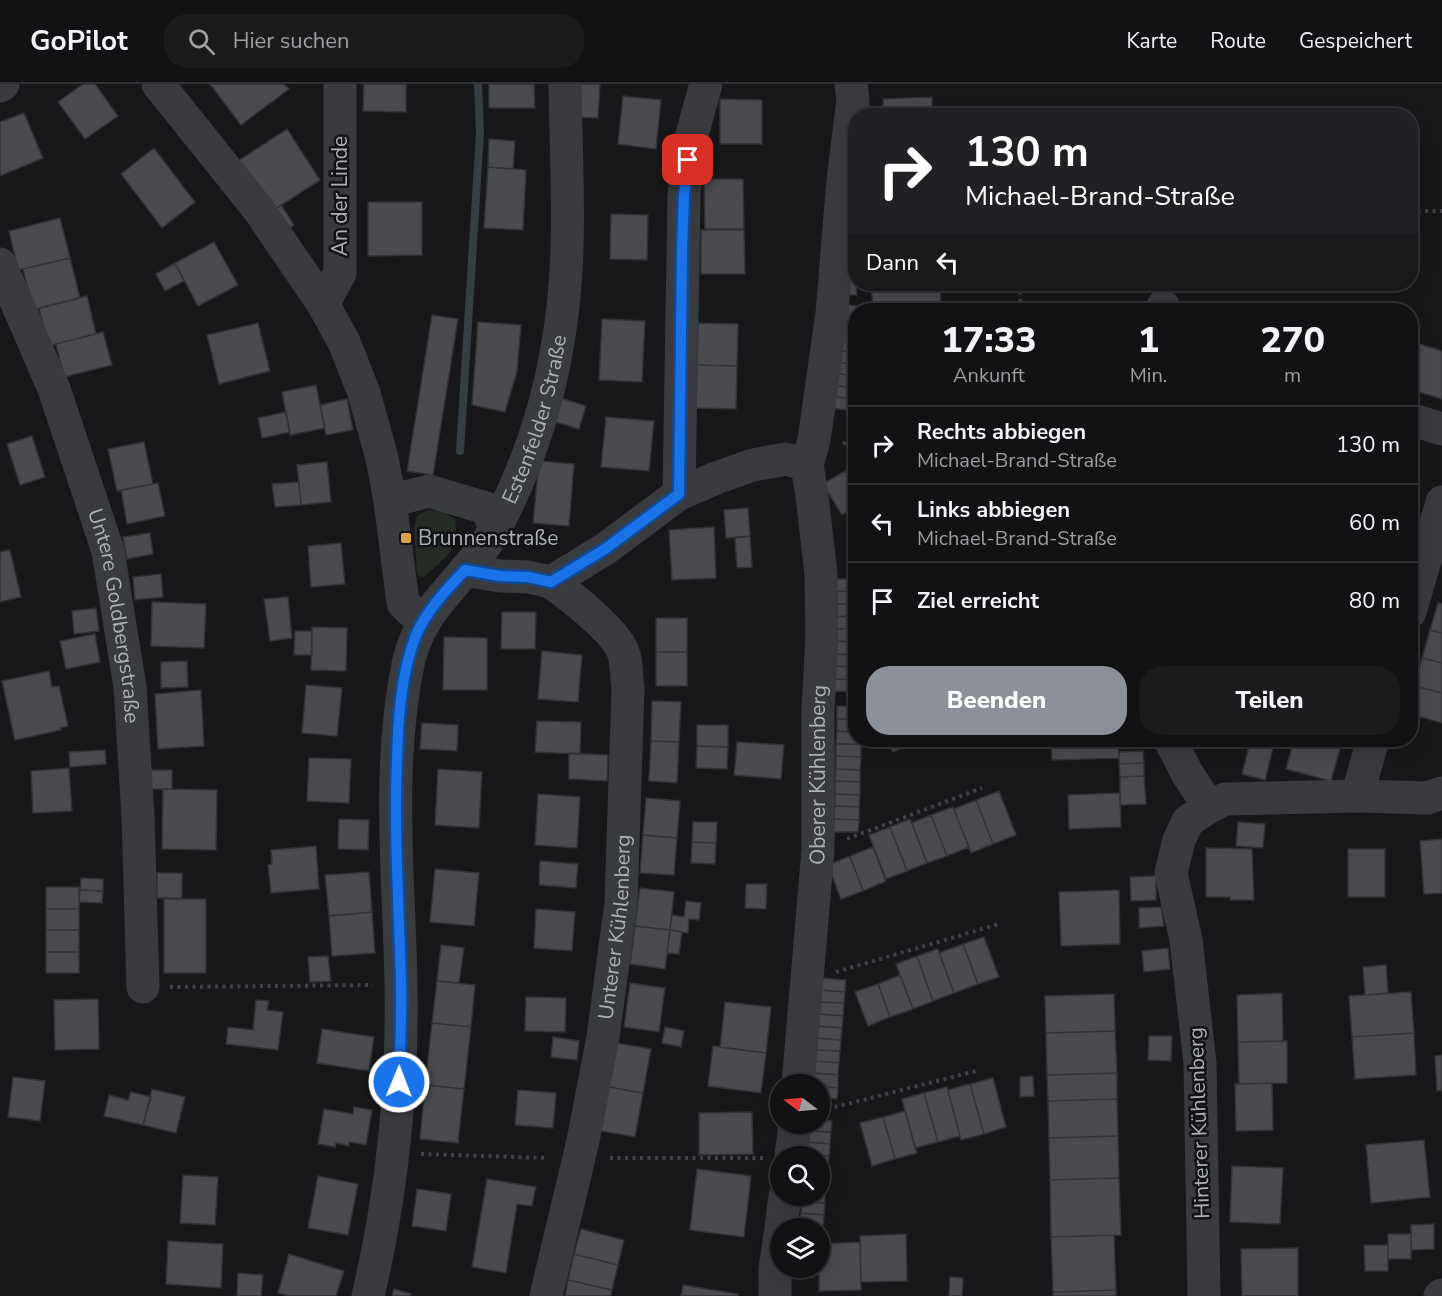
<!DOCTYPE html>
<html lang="de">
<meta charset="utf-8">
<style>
:root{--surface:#121214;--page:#1b1b1d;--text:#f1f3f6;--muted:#9c9ea0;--line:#313234;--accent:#8c9099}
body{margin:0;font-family:"Nunito Sans",sans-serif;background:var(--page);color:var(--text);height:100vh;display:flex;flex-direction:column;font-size:22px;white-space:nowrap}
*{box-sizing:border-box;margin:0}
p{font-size:20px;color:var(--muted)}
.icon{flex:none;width:33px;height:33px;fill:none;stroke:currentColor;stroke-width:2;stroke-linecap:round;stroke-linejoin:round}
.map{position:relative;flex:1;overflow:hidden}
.panel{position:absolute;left:848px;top:219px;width:570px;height:444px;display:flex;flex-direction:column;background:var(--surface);border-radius:24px;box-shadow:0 6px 24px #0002,0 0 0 2px var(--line)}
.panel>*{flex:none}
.banner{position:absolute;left:848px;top:24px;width:570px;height:183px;border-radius:24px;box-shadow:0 6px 24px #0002,0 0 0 2px var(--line);background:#202124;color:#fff;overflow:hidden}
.needle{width:39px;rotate:286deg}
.controls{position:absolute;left:770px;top:990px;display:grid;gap:12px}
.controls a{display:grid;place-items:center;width:60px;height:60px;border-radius:50%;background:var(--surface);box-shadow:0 6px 24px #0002,0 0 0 2px var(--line);font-size:30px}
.pin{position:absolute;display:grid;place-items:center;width:51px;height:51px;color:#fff;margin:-26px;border-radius:12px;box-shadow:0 3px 9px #0006}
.me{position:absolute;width:66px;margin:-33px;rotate:1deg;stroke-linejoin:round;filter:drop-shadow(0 0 4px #0008)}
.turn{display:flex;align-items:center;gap:21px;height:126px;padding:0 18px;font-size:27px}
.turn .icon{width:78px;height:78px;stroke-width:2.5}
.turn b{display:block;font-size:42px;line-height:51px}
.then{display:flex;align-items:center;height:57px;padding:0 18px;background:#0003;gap:12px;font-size:22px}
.eta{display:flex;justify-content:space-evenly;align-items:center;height:102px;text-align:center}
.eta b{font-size:36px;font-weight:800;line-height:42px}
.action{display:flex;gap:12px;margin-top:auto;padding:12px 18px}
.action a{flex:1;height:69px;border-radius:24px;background:var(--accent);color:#fff;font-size:24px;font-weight:800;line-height:69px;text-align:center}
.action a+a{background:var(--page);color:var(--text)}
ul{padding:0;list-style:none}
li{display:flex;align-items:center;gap:18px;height:78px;padding:0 18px;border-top:2px solid var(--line)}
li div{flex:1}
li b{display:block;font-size:22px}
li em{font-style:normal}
header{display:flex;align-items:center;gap:36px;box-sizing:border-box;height:84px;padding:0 30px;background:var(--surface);border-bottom:2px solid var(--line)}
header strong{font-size:28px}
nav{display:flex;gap:33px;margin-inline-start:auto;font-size:21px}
.search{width:420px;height:54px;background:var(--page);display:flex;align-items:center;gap:15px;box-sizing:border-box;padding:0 21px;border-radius:24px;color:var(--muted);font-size:22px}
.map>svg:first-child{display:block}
.green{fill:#252b25}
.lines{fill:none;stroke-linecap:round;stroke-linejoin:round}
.stream{stroke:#353e43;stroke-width:8}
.building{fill:#4a4b4f;stroke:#323335;stroke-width:1.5}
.path{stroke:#404245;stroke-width:4;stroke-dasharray:3 4.5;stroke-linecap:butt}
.minor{stroke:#3a3b3e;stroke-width:33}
.route-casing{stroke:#114b97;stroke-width:15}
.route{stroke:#1a73e8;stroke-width:10}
.poi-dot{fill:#dba04e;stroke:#131315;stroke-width:2}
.labels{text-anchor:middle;stroke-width:5;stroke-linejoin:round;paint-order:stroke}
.street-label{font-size:21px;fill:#acb1b8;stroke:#131315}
.poi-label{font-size:21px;fill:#acb1b8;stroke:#131315;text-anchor:start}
</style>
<header>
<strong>GoPilot</strong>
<div class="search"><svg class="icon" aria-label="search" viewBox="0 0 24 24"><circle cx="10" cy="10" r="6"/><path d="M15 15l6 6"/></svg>Hier suchen</div>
<nav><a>Karte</a><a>Route</a><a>Gespeichert</a></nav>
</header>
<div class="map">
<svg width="1442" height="1212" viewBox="0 0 1442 1212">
<rect width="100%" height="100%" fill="#18181a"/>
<path class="green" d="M428,426L442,427L455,435C460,470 445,472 423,494L417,490L414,445L417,432Z"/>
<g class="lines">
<path class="stream" d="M460,367L480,49L478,0"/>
</g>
<path class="building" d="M83,0H95L118,32L85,55L58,18Z
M210,0H284L289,5L241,41Z
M364,0H406V28L363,27Z
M489,0H534L535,24H489Z
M578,0H600L598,34L576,33Z
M623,12L661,16L656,65L618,60Z
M932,13V32H884L883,15Z
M720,15L762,16V60H720Z
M24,29L43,74L0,92V38Z
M287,45L320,96L271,128L238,77Z
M489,55L515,57L513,85L488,83Z
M154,64L195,118L162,144L121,90Z
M488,83L526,86L523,146L484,144Z
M704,95H743L744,145H705Z
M368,118H422V171L368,172Z
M281,121L294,141L284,148L271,128Z
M611,130L648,131L647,176L610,175Z
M60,134L70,174L18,186L9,147Z
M701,146H744L745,190H701Z
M214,158L238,201L198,222L175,179Z
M70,174L80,214L33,226L23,185Z
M175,179L184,197L165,207L156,190Z
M855,194L857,211H845V195Z
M871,200H940L941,226H873Z
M87,212L96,250L48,262L39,224Z
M843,220L863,223V226H855V234L842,232Z
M432,231L458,235L433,391L407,387Z
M842,232L855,234V245L841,243Z
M602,235L645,237L642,298L599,296Z
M478,238L521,241L517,287L505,328L472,321Z
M258,239L270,287L219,300L207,251Z
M698,239L738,240L737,282L697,281Z
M841,243L855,245V257L839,255Z
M103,248L112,281L64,293L56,260Z
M839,255L855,257V269L837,266Z
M1410,257L1442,267V315L1410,305Z
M837,266L855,269V280L836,278Z
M836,278L855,280L853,292L834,289Z
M697,281L737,282L736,325L696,324Z
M834,289L853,292L852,304L832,301Z
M316,301L325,344L290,351L282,308Z
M832,301L852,304L850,315L831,312Z
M554,312L586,322L579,345L546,335Z
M831,312L850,315L848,326L829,324Z
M347,315L353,346L326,351L320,321Z
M286,328L290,348L262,354L258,334Z
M606,333L654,337L649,387L601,383Z
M32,352L45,393L20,401L7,360Z
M144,358L153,400L117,407L108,365Z
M539,377L574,380L569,442L533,439Z
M327,378L331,418L301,421L297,381Z
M855,381V404L845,387Z
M845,387L855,404V423L842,431L823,400Z
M299,398L301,421L275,423L272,400Z
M158,399L165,432L127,440L121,406Z
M748,424L750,452L726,454L724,426Z
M714,443L716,494L672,496L669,446Z
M150,449L153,470L127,475L123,453Z
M750,452L752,483L737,484L735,454Z
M341,459L345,500L311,503L308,462Z
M10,466L21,513L0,518V468Z
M161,490L163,513L135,516L133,493Z
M836,495H855V508L836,507Z
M836,507L855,508V520H835Z
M288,513L292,554L270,557L264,515Z
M152,518L206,520L204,564L151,562Z
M1438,519L1442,520V549L1430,546Z
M835,520H855V533L835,532Z
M96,524L99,547L74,550L72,527Z
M502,528H536L535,565H501Z
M835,532L855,533V545H834Z
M656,534H687V568H656Z
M312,543L347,544L346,587L311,586Z
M834,545H855V558L834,557Z
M1430,546L1442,549V579L1422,574Z
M295,547H312V571H294Z
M95,550L100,578L66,585L60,557Z
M444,553L487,554V606H443Z
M834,557L855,558V571L834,570Z
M542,567L582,571L578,618L538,615Z
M656,568H687V602H656Z
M834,570L855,571V583L833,582Z
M1422,574L1442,579V609L1415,602Z
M187,577L188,603L161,604V578Z
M833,582L855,583V596L833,595Z
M49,587L52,603L59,602L68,642L60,644L61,646L15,656L2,597Z
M833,595L855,596V608L833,607Z
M306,601L342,604L337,652L302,649Z
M1415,602L1442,609V639L1410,630V618Z
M201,606L204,662L158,665L155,610Z
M652,617L681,618L679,658L651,657Z
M837,622L855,623V635H837Z
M837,635H855V648L837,647Z
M537,637L581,638L580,670L535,668Z
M422,639L458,641L457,667L420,665Z
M697,641H728V663L697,662Z
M837,647L855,648V656H861V660H836Z
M887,656H912L914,659L893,668Z
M1051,656H1118L1119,674L1052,676Z
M1294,656H1335L1342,657L1331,697L1286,685Z
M651,657L679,658L677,699L649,697Z
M737,658L784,661L781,695L734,691Z
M1250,658L1273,664L1265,696L1242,690Z
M836,660H861V673L836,672Z
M697,662L728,663L727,685L696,684Z
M105,666L106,680L70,683L69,668Z
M1143,667L1144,679L1119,680V668Z
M569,669L608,671L607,697L569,695Z
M836,672L861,673L860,686L836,685Z
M309,674L351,675L349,719L307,717Z
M1144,679V692L1120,693L1119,680Z
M69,684L72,727L33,729L31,687Z
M438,685L482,688L479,744L435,741Z
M836,685L860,686V698L835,697Z
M149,686H172V705H149Z
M1144,692L1146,720L1120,721V693Z
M835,697L860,698V711L835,710Z
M163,705L217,706L216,766L162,765Z
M999,707L1016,751L993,760L976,716Z
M1120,709L1121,743L1069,745L1068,711Z
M538,710L580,713L577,764L535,761Z
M835,710L860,711L859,723L835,722Z
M646,714L680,717L677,754L643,751Z
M976,716L993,760L971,769L954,725Z
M835,722L859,723V736L834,735Z
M953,723L969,763L947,772L931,731Z
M931,731L947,772L927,779L912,739Z
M339,735L369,736L368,766L338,765Z
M834,735L859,736L858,748H833Z
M910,735L927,779L907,787L890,743Z
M693,738H717L716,759L692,758Z
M1238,738L1265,740L1263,764L1236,762Z
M890,743L907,787L886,795L869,751Z
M643,751L677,754L674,791L640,789Z
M1442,755V809L1424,810L1420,757Z
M692,758L716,759L715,780L691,779Z
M316,762L319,805L271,809L268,781L272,780L271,766Z
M873,763L886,797L863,807L850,772Z
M1206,764L1252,765L1254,816H1230V813H1206Z
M1348,765H1385V813H1348Z
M850,772L863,807L841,815L828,781Z
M540,777L578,780L576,804L539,801Z
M435,785L479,789L474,842L430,838Z
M369,788L372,828L329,832L325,791Z
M157,789H182V814H157Z
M1156,792V816L1131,817L1130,793Z
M81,794L103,795V807L80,806Z
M746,800H767L766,825L745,824Z
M46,803H79V825H46Z
M640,804L674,808L670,846L635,842Z
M80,806L103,807L102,819L79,818Z
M1119,806L1120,860L1061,862L1059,808Z
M164,815H206V889H164Z
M686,817L701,819L699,836L689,835L688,849L670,846L672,831L684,833Z
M1161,823L1164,842L1139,844V824Z
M46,825H79V846H46Z
M536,825L575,828L572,867L534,864Z
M372,828L375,869L332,872L329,832Z
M635,842L670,846L665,885L630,880Z
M46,846H79V868H46Z
M670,846L682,848L679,870L667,869Z
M984,853L999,893L978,900L963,860Z
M963,860L978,900L954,909L939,869Z
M441,861L464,864L459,899L437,897Z
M1168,864L1170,885L1144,888L1142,867Z
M938,865L954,909L933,917L917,872Z
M46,868H79V889H46Z
M328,872L331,897L310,898L308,873Z
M917,872L933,917L913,925L896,880Z
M1386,881L1388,909L1365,911L1363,883Z
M900,891L913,925L890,933L878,900Z
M821,894L846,896L845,908L820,906Z
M437,897L475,901L471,943L432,939Z
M630,899L665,904L659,948L624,943Z
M878,900L890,933L868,942L855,908Z
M820,906L845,908L844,919L819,918Z
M1411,908L1414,949L1352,953L1349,912Z
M1282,909L1283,957L1238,958L1237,911Z
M1114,910L1115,947L1046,949L1045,912Z
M526,913L566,914L565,948L525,947Z
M98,915L99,965L55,966L54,916Z
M256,916L269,917L267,926L283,928L278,966L226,960L228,943L253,946Z
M725,918L771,923L766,969L720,963Z
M819,918L844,919L843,932L818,930Z
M818,930L843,932L842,944L817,942Z
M432,939L471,943L464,1005L425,1001Z
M817,942L842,944L841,956L816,954Z
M665,943L684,947L681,963L662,959Z
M322,945L374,953L369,987L317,979Z
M1115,947L1117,989L1047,991L1046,949Z
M1414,949L1416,991L1355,995L1352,953Z
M1149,952H1172L1171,977L1148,976Z
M553,953L579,957L577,976L551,973Z
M816,954L841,956L840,967L815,966Z
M1287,957V999L1239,1000L1238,958Z
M617,959L651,965L643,1009L609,1003Z
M713,962L766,969L761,1009L708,1002Z
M815,966L840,967L839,979L814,977Z
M1442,971V1006L1437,1007L1435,972Z
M814,977L839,979L838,991L813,989Z
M813,989L838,991V1004L813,1000Z
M1117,989V1015L1048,1017L1047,991Z
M1033,992L1034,1012L1020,1013V993Z
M13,993L45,997L40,1037L8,1033Z
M993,994L1006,1043L984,1050L970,1000Z
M1272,999L1273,1046L1236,1047L1235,1000Z
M970,1000L984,1050L961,1056L948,1006Z
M425,1001L464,1005L458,1059L420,1055Z
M819,1002L838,1004L837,1015L819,1014Z
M609,1003L643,1009L635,1053L601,1047Z
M947,1003L960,1052L938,1058L924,1009Z
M152,1005L185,1013L176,1049L143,1041Z
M518,1006L556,1009L553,1044L515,1041Z
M131,1008L151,1013L143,1041L104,1032L109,1011L128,1016Z
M924,1009L938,1058L915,1064L902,1015Z
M1117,1015L1118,1052L1049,1054L1048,1017Z
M354,1023L372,1026L366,1061L349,1058V1062L336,1059L335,1063L318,1060L324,1025L353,1030Z
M905,1027L917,1069L895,1075L883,1033Z
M752,1028L753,1070L699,1071V1029Z
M883,1033L895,1075L872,1082L860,1039Z
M819,1036L832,1037L831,1048L808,1047L809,1040H819Z
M808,1047L831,1048L830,1060L807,1058Z
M1118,1052L1119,1094L1050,1096L1049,1054Z
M1424,1056L1430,1113L1371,1119L1366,1061Z
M807,1058L830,1060L829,1072L806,1070Z
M806,1070L829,1072L828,1084L819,1083V1072H806Z
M1232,1082L1283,1084L1280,1140L1230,1138Z
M819,1083L828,1084L826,1096L819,1095Z
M697,1085L751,1092L744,1153L690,1146Z
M183,1091L218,1093L215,1141L180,1139Z
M318,1092L358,1100L348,1151L308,1144Z
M1119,1094L1121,1151L1051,1153L1050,1096Z
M487,1095L536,1103L532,1122L517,1120L506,1189L472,1183Z
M819,1095L826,1096L825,1107H819Z
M417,1105L451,1110L446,1147L412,1142Z
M819,1107H825V1119L802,1117V1112H819Z
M802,1117L825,1119L824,1131L801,1129Z
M801,1129L824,1131L823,1143L800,1141Z
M1434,1140V1165L1411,1166V1141Z
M800,1141L823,1143L822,1155L819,1154V1144H800Z
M581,1145L624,1156L618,1181L574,1170Z
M906,1150L907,1197L861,1198L860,1152Z
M1388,1150H1411V1175H1388Z
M1114,1151L1116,1206L1053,1208L1051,1153Z
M168,1157L223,1160L221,1204L166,1200Z
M860,1158L861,1206L819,1207V1160Z
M1364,1161H1388V1187H1365Z
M1298,1164V1212H1242L1241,1165Z
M289,1170L344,1187L336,1212H289L278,1209Z
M574,1170L618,1181L612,1206L568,1196Z
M792,1184H815L814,1193L792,1192Z
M238,1189L263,1191L261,1212H237Z
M950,1193L963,1194L962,1212H949Z
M568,1196L612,1206L611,1212H565Z
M683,1201L738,1210V1212H681Z
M394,1205L411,1210L410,1212H392Z
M1116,1206V1212H1053V1208Z"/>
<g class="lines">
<path class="path" d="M1410,127H1442
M1019,200L1021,226
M843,360L855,352
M847,615L855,612
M847,755L982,704
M836,888L999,840
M170,903L373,901
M820,1027L976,987
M421,1070L548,1074
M610,1074H764"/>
<g class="minor">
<path d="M158,0L259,126L323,220L344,258L364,309L382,374L390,417L403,519L423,538"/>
<path d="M0,2L3,0"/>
<path id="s1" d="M0,180L54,305L108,467L130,603L138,733L143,903"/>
<path d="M323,220L340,189V0"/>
<path d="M1163,222V226"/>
<path d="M1410,335L1442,345"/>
<path d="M679,410L684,111L690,58L706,0"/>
<path d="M390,417L429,407L486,424L496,444"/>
<path d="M465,486L500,492L528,493L551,498L605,465L679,410L716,394L753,381L786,375L807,381"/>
<path d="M1410,528L1442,418"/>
<path d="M1170,656L1187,689L1209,723"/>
<path d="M1357,712L1373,656"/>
<path id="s2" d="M798,1000L818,766V625L822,554L821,490L812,412L807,381L814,356L832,229L843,96L853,15L851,0"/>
<path d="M791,1072L795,1040"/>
<path d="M781,1144L785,1112"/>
<path id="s3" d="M368,1212C392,1110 403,1005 401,899C399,794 387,689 407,585C419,518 468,497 496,443C526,386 548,321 558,258C573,175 566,84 565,0"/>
<path id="s4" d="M546,1212L583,1057L603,953L621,819L628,604C626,593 627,581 624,571C619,549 569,511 551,498"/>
<path d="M775,1212V1185L780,1151"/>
<path d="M1204,1212L1200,979L1186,856L1171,789L1179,756L1188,737L1209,723L1225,715L1357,712L1427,714L1442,709"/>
<path d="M1440,1212L1442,1211"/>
</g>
</g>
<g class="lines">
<defs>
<path id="route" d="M399,998C400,965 402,931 401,898C399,824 394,750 397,676C398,635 401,590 416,551C427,526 447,505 465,486L500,492L528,493L551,498L605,465L679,410L682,166L684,111L688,76"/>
</defs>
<use href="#route" class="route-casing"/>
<use href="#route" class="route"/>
</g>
<rect class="poi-dot" x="400" y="448" width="12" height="12" rx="3"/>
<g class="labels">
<g class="street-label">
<text transform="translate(340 112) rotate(-90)" y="7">An der Linde</text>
<text dy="7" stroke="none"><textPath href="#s3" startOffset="915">Estenfelder Straße</textPath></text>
<text dy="7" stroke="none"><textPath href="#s1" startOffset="372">Untere Goldbergstraße</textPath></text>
<text dy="7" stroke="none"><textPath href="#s2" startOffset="310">Oberer Kühlenberg</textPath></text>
<text dy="7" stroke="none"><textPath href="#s4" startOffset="376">Unterer Kühlenberg</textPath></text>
<text transform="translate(1199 1039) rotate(-92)" y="7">Hinterer Kühlenberg</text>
</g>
<g class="poi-label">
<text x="418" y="461">Brunnenstraße</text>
</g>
</g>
</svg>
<div class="controls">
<a><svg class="needle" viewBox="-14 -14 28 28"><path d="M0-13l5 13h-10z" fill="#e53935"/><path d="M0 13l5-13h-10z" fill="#9c9ea0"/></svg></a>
<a><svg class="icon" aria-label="search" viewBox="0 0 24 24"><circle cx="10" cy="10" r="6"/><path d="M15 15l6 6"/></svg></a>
<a><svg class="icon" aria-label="layers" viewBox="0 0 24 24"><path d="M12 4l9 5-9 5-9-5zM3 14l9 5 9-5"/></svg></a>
</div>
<div class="pin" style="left:688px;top:76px;background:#d93025"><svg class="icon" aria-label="arrive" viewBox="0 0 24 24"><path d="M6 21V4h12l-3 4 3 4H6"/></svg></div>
<svg class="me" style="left:399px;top:998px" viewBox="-20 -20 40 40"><circle r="17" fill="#1a73e8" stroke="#fff" stroke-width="3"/><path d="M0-11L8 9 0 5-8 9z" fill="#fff"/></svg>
<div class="banner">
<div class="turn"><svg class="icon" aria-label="right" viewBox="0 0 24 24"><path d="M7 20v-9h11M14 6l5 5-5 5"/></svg><div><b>130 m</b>Michael-Brand-Straße</div></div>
<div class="then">Dann<svg class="icon" aria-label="left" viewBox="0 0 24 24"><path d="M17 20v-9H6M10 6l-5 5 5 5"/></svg></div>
</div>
<section class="panel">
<div class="eta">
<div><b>17:33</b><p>Ankunft</p></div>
<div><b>1</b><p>Min.</p></div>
<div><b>270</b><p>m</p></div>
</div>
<ul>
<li><svg class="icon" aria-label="right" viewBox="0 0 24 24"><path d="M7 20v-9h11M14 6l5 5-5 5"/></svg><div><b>Rechts abbiegen</b><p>Michael-Brand-Straße</p></div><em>130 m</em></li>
<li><svg class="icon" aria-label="left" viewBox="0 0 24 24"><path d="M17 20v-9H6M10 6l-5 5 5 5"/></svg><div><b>Links abbiegen</b><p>Michael-Brand-Straße</p></div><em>60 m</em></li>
<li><svg class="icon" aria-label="arrive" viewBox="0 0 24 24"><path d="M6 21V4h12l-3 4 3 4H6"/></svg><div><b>Ziel erreicht</b></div><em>80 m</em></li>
</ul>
<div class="action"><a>Beenden</a><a>Teilen</a></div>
</section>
</div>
